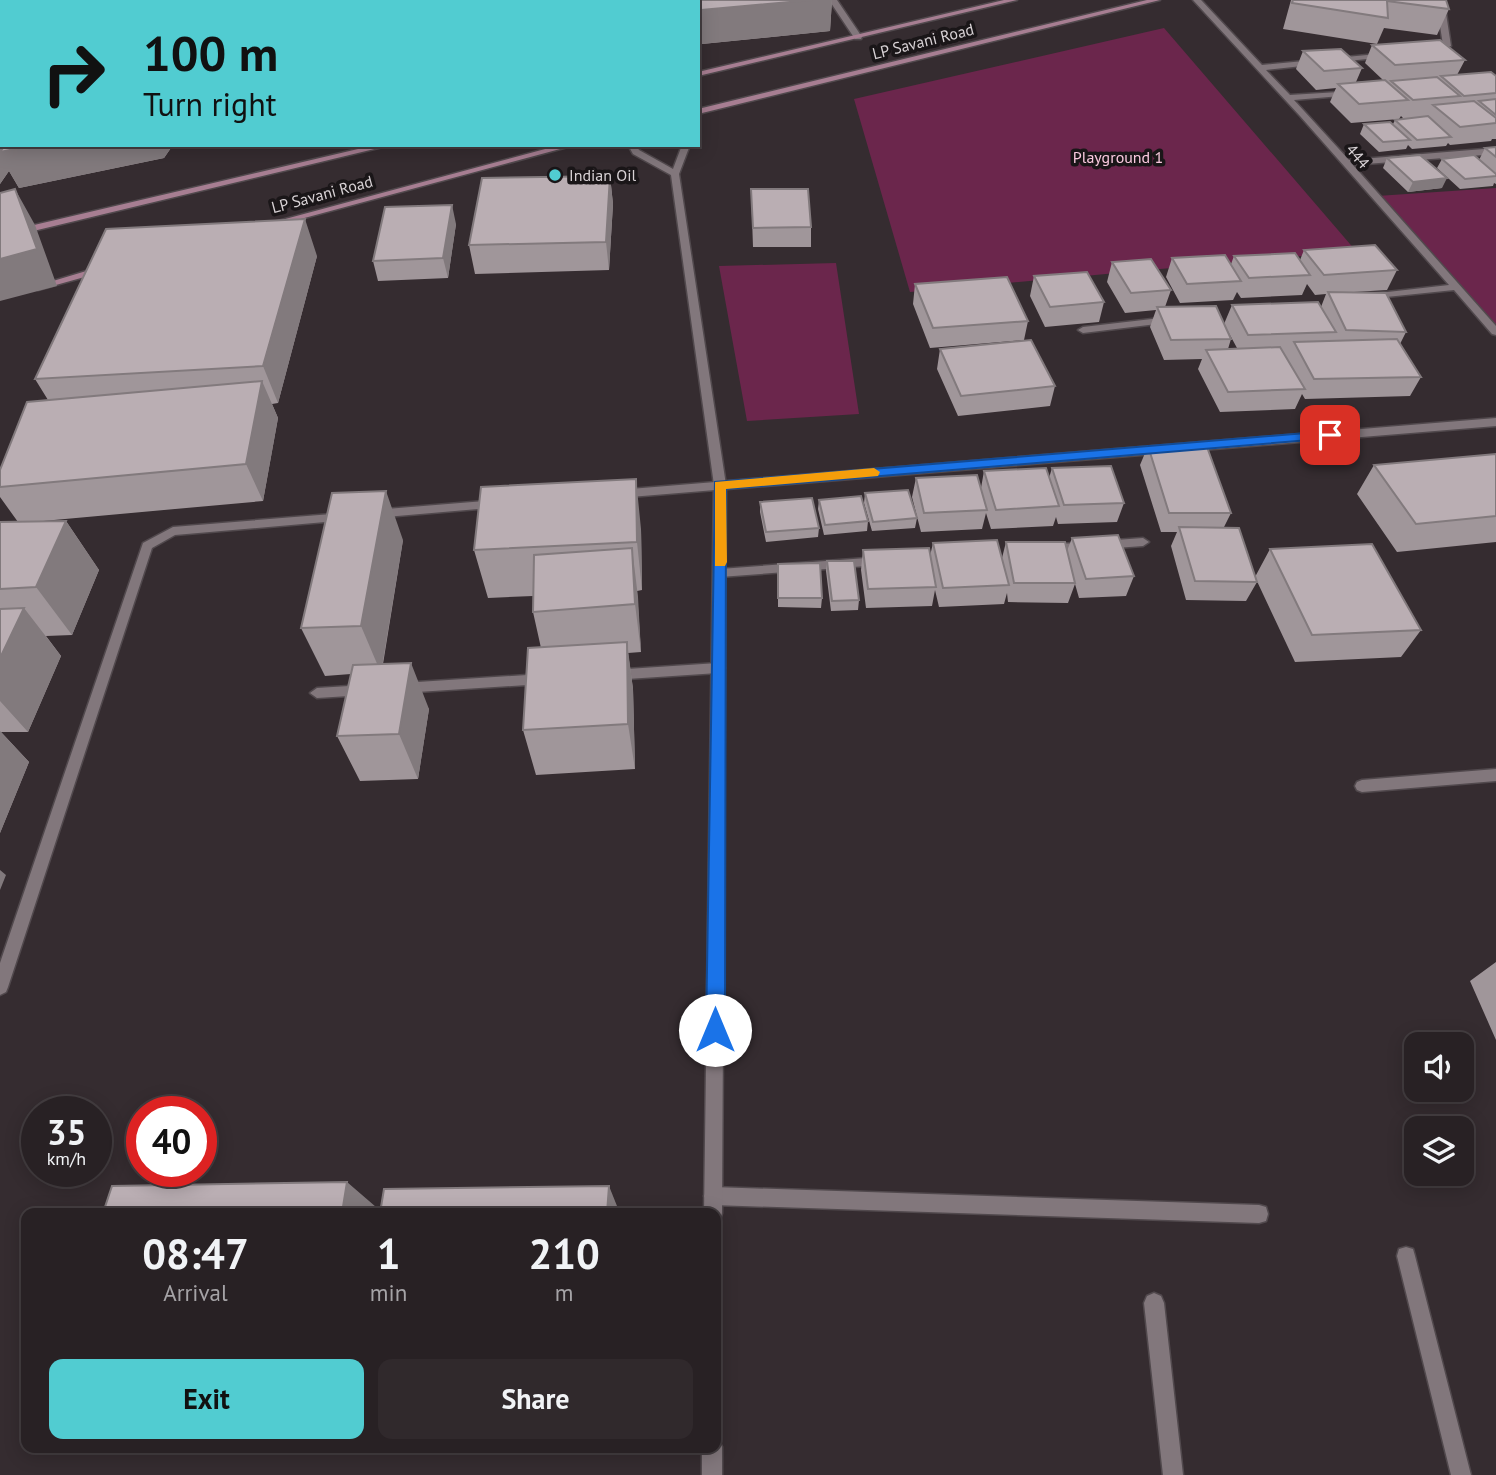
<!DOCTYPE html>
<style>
:root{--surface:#282124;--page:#30292c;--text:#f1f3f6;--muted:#a5a3a6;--line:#443e41;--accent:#51ccd1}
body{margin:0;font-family:"PT Sans",sans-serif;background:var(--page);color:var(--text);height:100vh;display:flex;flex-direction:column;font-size:26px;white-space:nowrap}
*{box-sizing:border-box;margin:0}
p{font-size:23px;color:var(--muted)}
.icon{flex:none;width:38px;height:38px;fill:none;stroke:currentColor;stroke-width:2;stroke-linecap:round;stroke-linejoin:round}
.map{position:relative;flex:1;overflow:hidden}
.panel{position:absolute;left:21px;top:1208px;width:700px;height:245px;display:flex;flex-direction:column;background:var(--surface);border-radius:14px;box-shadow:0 4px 18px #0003,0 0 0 2px var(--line)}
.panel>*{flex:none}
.banner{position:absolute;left:0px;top:0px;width:700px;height:147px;box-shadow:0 4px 18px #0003,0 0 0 2px var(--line);background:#51ccd1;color:#111;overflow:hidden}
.buttons{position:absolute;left:1404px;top:1032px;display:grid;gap:14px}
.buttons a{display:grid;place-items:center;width:70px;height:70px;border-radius:14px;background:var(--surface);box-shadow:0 4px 18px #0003,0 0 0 2px var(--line);font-size:35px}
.speed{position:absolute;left:21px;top:1096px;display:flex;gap:14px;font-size:35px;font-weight:700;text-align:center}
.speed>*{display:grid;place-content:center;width:91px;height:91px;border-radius:50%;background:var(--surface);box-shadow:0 4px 18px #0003,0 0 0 2px var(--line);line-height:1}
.speed small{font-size:18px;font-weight:400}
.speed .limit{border:10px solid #d22;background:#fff;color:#111}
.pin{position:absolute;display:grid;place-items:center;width:60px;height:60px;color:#fff;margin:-30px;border-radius:14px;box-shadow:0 4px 10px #0006}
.me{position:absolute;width:77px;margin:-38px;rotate:0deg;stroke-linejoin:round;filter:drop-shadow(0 0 5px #0008)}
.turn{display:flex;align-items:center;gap:24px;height:147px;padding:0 28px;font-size:32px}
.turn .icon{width:91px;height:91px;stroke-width:2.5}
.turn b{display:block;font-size:49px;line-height:60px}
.eta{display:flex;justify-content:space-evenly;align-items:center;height:119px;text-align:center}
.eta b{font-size:42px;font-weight:700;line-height:49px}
.cta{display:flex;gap:14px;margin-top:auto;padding:14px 28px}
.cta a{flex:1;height:80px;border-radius:14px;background:var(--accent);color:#111;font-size:28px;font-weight:700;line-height:80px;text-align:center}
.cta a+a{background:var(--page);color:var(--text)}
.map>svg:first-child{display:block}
.green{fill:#6b264c}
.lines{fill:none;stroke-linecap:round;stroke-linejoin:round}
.minor-casing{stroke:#51494d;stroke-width:3}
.tertiary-casing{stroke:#51494d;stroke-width:3}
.secondary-casing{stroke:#51494d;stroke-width:3}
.minor{fill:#82777c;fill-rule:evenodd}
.tertiary{fill:#82777c;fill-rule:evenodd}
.secondary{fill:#a77e92;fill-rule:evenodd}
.wall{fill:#a0969a}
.shaded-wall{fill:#827a7d}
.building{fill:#baaeb3;stroke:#827a7d;stroke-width:2}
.route{fill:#1a73e8;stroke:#114b97;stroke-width:2}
.slow{fill:#f59e0b}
.poi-dot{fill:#51ccd1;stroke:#1a1618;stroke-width:2.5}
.labels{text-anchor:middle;stroke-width:7;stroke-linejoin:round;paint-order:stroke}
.far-street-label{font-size:16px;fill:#d8d2d5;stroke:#1a1618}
.far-park-label{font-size:16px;fill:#fac9df;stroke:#1a1618}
.far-poi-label{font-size:16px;fill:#d8d2d5;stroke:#1a1618;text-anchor:start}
</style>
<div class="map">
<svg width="1496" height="1475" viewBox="0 0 1496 1475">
<rect width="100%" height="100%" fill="#352c30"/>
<path class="green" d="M1164,28L1356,251L910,292L854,99Z
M1496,188V328L1377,196Z
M836,263L859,414L747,421L719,266Z"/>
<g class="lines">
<defs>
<path id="minor" d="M6,0H14L6,2Z
M595,0H603V2H595Z
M829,0H837L862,37L861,39H855Z
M1193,0H1201L1262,65L1388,53V57H1385L1266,70L1290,95L1355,91V95H1352L1294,100L1349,160L1496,148V154L1353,165L1496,326V335L1492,334L1454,290L1367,299L1365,297L1370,294L1449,285L1300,116Z
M1436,0H1444L1451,46L1429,52H1426V48L1443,45Z
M0,9H2L0,15Z
M1169,317L1173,318V322L1083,333L1078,330L1083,327Z
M1496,418V426L618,498L612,494L618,490Z
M497,500L501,501V507L374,518L368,514L374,510Z
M344,513L348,514V520L175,535L152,548L8,987L6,992L0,995V963L143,543L173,527Z
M1143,538L1149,542L1143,546L1047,553L1041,549L1047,545Z
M880,557L886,561L880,565L720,577L714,573L720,569Z
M718,663L725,668L718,673L612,680L605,675L612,670Z
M543,674L550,679L543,684L402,693L395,688L402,683Z
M365,685L372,690L365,695L317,698L310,693L317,688Z
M1496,769V781L1362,792L1357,790L1355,786L1357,782L1362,780Z
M713,1187L1259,1205L1266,1207L1268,1214L1266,1221L1259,1223L713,1205L707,1202L704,1196L707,1190Z
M1406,1247L1413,1249L1415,1256L1471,1475H1451L1397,1256L1399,1249Z
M1154,1293L1161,1296L1164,1303L1183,1475H1163L1144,1303L1147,1296Z"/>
<path id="tertiary" d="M628,145H636L639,150L673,169L682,145H690L679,174L726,485L722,1213L720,1220L716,1221V1213H704L714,485L671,175L633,154Z
M716,1438L719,1440L722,1447V1475H702V1447H716Z"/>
<path id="secondary" d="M1004,0H1017L698,76V72Z
M1147,0H1160L698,114V109Z
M375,145H391L0,239V233Z
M560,145H575L271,227L263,225Z
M103,266L108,269L106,271L38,290L33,287Z"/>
</defs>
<use href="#minor" class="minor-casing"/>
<use href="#tertiary" class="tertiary-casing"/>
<use href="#secondary" class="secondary-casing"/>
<use href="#minor" class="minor"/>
<use href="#tertiary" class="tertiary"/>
<use href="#secondary" class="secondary"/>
</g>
<path class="wall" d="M690,0H832L830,31L702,44L698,35V2H690Z
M1291,0H1446L1449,9L1437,35L1384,28L1377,44L1283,29Z
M0,20H2V145H173L164,158L19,188L9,171L0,184Z
M1372,45L1465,60L1457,75L1496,76V139H1492L1491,141L1450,145L1448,143L1446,146L1412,149L1408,145L1406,149L1379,152L1360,134L1364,124H1393L1395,120L1404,119L1401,116L1399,119L1351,123L1330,102L1336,88L1316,90L1296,69L1303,51L1362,68L1356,82L1383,80L1365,63Z
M1496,147V184L1494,183L1493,186L1460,189L1437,168L1442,159L1479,160L1485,148Z
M1387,158L1442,188L1408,192L1383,168Z
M610,176L613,204L609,270L475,274L469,245Z
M751,189L811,227V247H753Z
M456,224L448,278L378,281L373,261Z
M1304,250L1397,270L1387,290L1354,292L1406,332L1400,344L1421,377L1410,396L1305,399L1302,394L1295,409L1220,412L1198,369L1202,359L1164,360L1150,327L1156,310L1125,313L1107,282L1112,262L1171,290L1165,307L1231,339L1228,349L1237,348L1224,324L1232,305L1321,307L1326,294L1315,295L1307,284L1302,295L1241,298L1237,292L1233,300L1180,303L1166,277L1172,258L1231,264L1234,256L1300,260Z
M317,256L278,403L272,404L278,418L263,501L43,521H66L99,570L72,635L46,636L61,656L28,732H1L29,762L0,833V522H18L0,497V470L48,400L35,379Z
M1034,276L1104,302L1099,322L1045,327L1030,296Z
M915,284L1028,321L1024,340L930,348L913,304Z
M940,349L1055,386L1050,406L958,416L937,369Z
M1148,446L1231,513L1224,527L1257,582L1246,601L1186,600L1171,546L1177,532H1161L1140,465Z
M1496,454V542L1397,552L1357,494L1374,465Z
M1052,468L1124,503L1117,522L1058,524L1056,517L1053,526L991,529L986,513L982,529L921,532L912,497L916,478L981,488L984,471L1049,478Z
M865,493L917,518L915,528L872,531L864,503Z
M819,500L868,521L867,531L824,535L818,509Z
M760,502L819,528L818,537L766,542L760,512Z
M641,529L642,590L637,591L641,652L628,653L633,689L635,769L536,775L523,730L541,648L533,612V596L488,598L474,550Z
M1072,538L1134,576L1126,596L1079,598L1075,584L1068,603L1008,602L1007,593L1004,604L939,607L935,590L932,606L866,608L861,570L863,550L930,556L933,543L1002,558L1006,542L1067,551Z
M403,540L383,664L429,709L418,779L360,781L337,736L351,674L325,676L301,628Z
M1270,549L1421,630L1401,657L1295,662L1255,577Z
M827,561L859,600L858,610L831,611L826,571Z
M778,564L822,598L821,608L778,607Z
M1496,962V1040L1470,981Z"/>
<path class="shaded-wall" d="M92,0H114L115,2H91Z
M200,0H222L223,2H199Z
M812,0H832L830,31L702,44L701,10Z
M2,52V92H0V54Z
M0,139L2,145H3L6,151L34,145H173L164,158L19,188L9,171L0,184Z
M610,176L613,204L609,270L606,242Z
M1447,178L1442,188L1408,192L1413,182Z
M15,189L35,225L57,286L0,301V259Z
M452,205L456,224L448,278L443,258Z
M305,219L317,256L278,403L263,366Z
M262,381L278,418L263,501L246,464Z
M636,479L641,529L642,590L637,542Z
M386,491L403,540L381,673L361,626Z
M66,521L99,570L72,635L36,587Z
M632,548L638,597L641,652L635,604Z
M24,608L61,656L28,732L0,701V658Z
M627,642L633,689L635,769L628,724Z
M411,663L429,709L418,779L399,734Z
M0,731L29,762L0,833Z
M0,870L6,875L0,890Z
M347,1182L376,1207L375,1213H342Z
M609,1186L619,1211V1213H607Z"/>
<path class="building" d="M13,0H48L46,2H11Z
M55,0H92L91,2H54Z
M115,0H153L152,2H114Z
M162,0H200L199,2H161Z
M696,0H812L701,10L698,2Z
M1293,0H1446L1449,9L1387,1L1388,18L1292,3Z
M0,20H2V36H0Z
M1440,40L1465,60L1395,65L1372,45Z
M1341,49L1362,68L1324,71L1303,51Z
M1491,72L1496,76V93L1464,96L1441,76Z
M1437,77L1460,96L1413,100L1391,81Z
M2,78V92H0V81Z
M1385,80L1408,100L1359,104L1338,84Z
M1496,99V115L1479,101Z
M1474,101L1496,118V123L1460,127L1433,105Z
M0,106H2V123H0Z
M1428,116L1451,137L1417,140L1395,120Z
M1390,122L1410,140L1383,142L1364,124Z
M5,145H34L0,152Z
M1496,147V157L1485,148Z
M1420,155L1447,178L1413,182L1387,158Z
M1474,155L1496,174V176L1465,179L1442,159Z
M610,176L606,242L469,245L482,178Z
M15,189L37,249L0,259V193Z
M751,189H808L811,227L753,228Z
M452,205L443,258L373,261L385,207Z
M305,219L263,366L35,379L106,229Z
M1375,245L1397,270L1324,275L1304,250Z
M1295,253L1310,275L1249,278L1234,256Z
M1225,255L1241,281L1187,284L1172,258Z
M1151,259L1171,290L1131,293L1112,262Z
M1087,272L1104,302L1050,307L1034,276Z
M1007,277L1028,321L933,328L915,284Z
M1328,292L1386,293L1406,332L1346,330Z
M1318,302L1336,332L1248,335L1232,305Z
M1216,306L1231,339L1171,340L1157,307Z
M1397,339L1421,377L1314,379L1294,342Z
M1031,340L1055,386L961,396L940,349Z
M1280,347L1305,389L1228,392L1206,350Z
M262,381L246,464L0,487V470L27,402Z
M1148,446L1207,447L1231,513H1169Z
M1496,454V516L1416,524L1374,465Z
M1111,466L1124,503L1064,505L1052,468Z
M1046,468L1059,506L996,510L984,471Z
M977,475L987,510L924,513L916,478Z
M636,479L637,542L474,550L481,487Z
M908,490L917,518L873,522L865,493Z
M386,491L361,626L301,628L332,493Z
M861,496L868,521L825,525L819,500Z
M812,498L819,528L766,532L760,502Z
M66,521L36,587L0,589V522Z
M1179,527L1239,528L1257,582L1195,581Z
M1118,535L1134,576L1086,579L1072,538Z
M997,540L1009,585L943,588L933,543Z
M1006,542H1065L1075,583H1014Z
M1372,544L1421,630L1312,635L1270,549Z
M632,548L635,604L533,612L534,555Z
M929,548L936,587L868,589L863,550Z
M827,561H854L859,600L832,601Z
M820,563L822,598H778V564Z
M24,608L0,658V609Z
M627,642L628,724L523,730L528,648Z
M411,663L399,734L337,736L353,665Z
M347,1182L342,1213H103L112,1186Z
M609,1186L607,1213H380L384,1189Z"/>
<path class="route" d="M1330,431L1334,432V438L726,489L725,1030L722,1036L715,1039L708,1036L706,1030L715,482Z"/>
<path class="slow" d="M874,468L880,472L878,476L726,489L727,562L725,566H715V482Z"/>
<circle class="poi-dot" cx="555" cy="175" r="7"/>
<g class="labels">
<g class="far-street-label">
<text transform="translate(923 41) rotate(-14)" y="6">LP Savani Road</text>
<text transform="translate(1358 156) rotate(49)" y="6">444</text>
<text transform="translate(322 194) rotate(-15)" y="6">LP Savani Road</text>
</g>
<g class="far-park-label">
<text x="1118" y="163">Playground 1</text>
</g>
<g class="far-poi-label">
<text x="569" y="181">Indian Oil</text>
</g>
</g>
</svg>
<div class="buttons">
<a><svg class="icon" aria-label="sound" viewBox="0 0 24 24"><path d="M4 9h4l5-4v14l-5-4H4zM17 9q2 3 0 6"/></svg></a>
<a><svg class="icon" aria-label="layers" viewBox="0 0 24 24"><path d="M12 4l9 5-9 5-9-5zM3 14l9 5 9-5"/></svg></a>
</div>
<div class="speed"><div>35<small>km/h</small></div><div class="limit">40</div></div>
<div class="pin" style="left:1330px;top:435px;background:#d93025"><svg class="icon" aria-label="arrive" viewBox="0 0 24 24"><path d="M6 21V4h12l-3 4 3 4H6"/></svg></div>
<svg class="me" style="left:715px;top:1030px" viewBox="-20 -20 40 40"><circle r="19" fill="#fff"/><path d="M0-13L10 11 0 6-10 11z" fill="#1a73e8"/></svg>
<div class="banner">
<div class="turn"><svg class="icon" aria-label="right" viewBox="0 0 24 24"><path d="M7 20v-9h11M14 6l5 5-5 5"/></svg><div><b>100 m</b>Turn right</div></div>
</div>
<section class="panel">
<div class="eta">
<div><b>08:47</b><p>Arrival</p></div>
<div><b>1</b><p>min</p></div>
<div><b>210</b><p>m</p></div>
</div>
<div class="cta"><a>Exit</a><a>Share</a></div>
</section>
</div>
